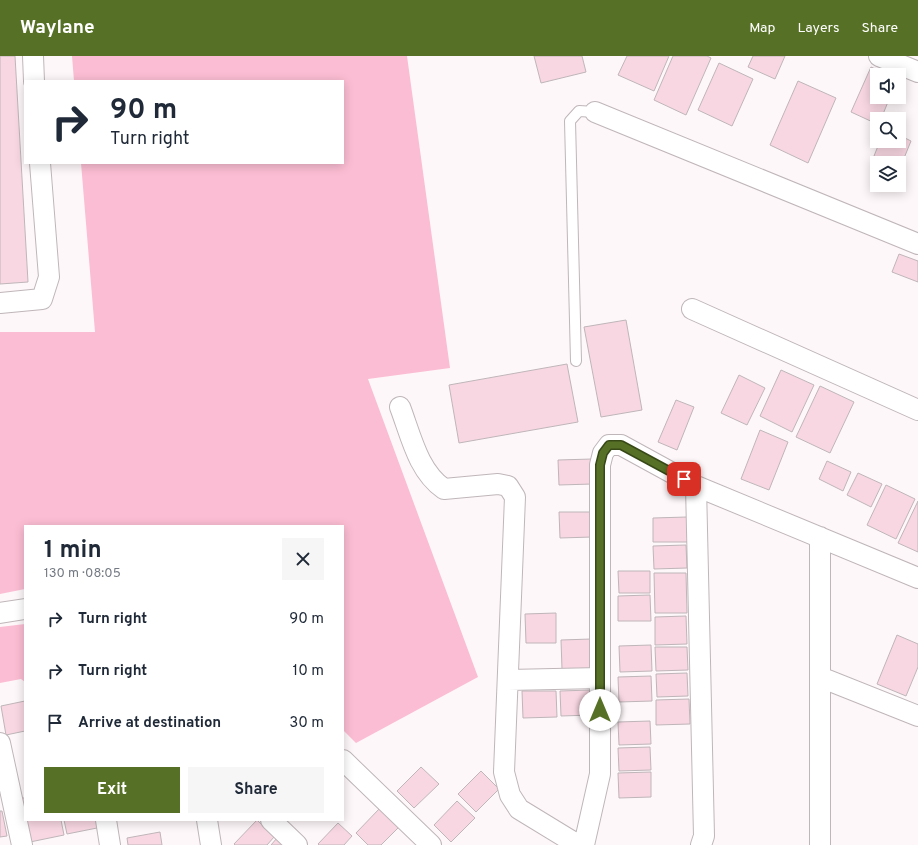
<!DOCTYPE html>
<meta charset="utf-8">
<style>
:root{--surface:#fff;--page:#f6f6f7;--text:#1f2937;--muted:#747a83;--accent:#567125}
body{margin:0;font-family:Overpass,sans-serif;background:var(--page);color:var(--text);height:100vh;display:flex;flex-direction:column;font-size:15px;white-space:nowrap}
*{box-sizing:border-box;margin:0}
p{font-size:13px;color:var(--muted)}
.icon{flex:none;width:22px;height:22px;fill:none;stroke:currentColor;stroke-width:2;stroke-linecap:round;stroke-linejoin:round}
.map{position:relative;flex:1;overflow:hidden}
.sheet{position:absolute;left:24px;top:469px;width:320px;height:296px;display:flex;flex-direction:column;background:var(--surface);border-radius:0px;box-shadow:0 2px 10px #0003}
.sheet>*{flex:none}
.banner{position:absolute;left:24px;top:24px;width:320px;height:84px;border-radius:0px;box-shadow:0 2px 10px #0003;background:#fff;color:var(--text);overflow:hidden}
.buttons{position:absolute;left:870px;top:12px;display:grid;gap:8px}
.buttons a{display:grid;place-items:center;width:36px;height:36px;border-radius:0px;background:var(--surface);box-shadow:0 2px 10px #0003;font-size:20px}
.pin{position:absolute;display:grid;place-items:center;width:34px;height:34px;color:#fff;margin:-17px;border-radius:8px;box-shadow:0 2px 6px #0006}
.me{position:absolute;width:44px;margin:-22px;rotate:0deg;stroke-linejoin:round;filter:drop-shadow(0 0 3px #0008)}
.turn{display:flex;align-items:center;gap:14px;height:84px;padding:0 20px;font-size:18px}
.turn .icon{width:52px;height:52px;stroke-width:2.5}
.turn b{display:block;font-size:28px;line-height:34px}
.round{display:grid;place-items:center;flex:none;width:42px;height:42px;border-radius:0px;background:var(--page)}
.head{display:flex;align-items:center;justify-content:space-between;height:68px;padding:0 20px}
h1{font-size:24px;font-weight:700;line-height:30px}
.primary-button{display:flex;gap:8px;margin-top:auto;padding:8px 20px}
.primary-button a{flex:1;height:46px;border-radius:0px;background:var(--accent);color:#fff;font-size:16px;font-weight:700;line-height:46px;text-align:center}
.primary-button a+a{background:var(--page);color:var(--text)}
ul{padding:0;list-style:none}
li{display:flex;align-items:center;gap:12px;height:52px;padding:0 20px}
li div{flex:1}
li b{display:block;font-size:15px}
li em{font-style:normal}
header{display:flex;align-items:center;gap:24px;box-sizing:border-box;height:56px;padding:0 20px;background:var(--accent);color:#fff}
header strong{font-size:19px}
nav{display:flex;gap:22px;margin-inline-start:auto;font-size:14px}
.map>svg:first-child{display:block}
.green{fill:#fbbdd3}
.building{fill:#f8d7e2;stroke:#bfb6b9}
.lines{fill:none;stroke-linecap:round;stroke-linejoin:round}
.service-casing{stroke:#bfb6b9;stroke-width:12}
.minor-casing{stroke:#bfb6b9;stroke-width:22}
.service{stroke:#fff;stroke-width:10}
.minor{stroke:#fff;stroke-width:20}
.route-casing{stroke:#384918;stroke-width:10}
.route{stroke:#567125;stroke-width:7}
</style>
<header>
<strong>Waylane</strong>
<nav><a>Map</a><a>Layers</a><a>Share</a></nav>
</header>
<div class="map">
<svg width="918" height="789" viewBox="0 0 918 789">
<rect width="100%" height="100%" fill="#fef7f9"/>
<path class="green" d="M72,0H407L450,312L368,323L478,621L356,687L343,674V470H25V533L0,538V276H95L81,107H343V25H74Z
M25,568V626L21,623L0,627V571Z"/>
<path class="building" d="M0,0H15L28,226L0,228Z
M534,0H582L586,16L541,27Z
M627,0H669L654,35L618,19Z
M673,0H707L711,2L686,59L654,44Z
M753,0H785L775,23L748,11Z
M719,7L753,23L732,70L698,54Z
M871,11L888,19H877V41H890L881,63H877V68L851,56Z
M798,25L836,42L808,107L770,89Z
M899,79L911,85L900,112L899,107H890L874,100L880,85H899Z
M899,198L918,205V226L892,216Z
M626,264L642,354L601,361L584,271Z
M567,308L578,366L459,387L449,329Z
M781,314L814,329L792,376L760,360Z
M739,319L765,332L747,369L721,357Z
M820,330L854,346L830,397L796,381Z
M676,344L694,351L677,394L658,386Z
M760,374L788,386L769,434L741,423Z
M592,403V428L559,429L558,404Z
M827,405L851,416L843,435L819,423Z
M858,417L882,428L871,451L847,439Z
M886,429L915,443L896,483L867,469Z
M918,445V496L898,487Z
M559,456H591L592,481L560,482Z
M687,461L688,486H653V462Z
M686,489L687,512L654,513L653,490Z
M618,515H650V537H619Z
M654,517H686L687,557H655Z
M650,539L651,565H618V540Z
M556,557V587H526L525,558Z
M686,560L687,588L655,589V561Z
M897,579L918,588V611L906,640L877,628Z
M591,583L592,613H562L561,584Z
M651,589L652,615L620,616L619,590Z
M655,591H687L688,614L656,615Z
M687,617L688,640L657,641L656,618Z
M651,620L652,645L619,646L618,621Z
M591,634L592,659L561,660L560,635Z
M522,635H556L557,661L523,662Z
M689,643L690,668L656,669V644Z
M25,645V675L6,679L1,650Z
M650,665L651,688L619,689L618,666Z
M650,691L651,714L619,715L618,692Z
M421,711L439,728L414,752L397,735Z
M481,715L499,733L476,756L458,738Z
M651,716V741L619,742L618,717Z
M21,742H25V760Z
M457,745L475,762L451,786L434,769Z
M380,752L399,771L381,789H368L356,777Z
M0,755H2L7,780L0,781Z
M26,764H61L64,779L30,786Z
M64,764H100L102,771L67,778Z
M257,764L274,781L267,789H235L234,788Z
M338,767L352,780L344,789H319L318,788Z
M160,776L162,789H128L127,782Z
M277,782L284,789H271Z"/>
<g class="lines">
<defs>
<path id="service" d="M576,305L570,65L579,55L595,56"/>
<path id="minor" d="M33,0L34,25
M879,0L918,16
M595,56L918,188
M0,247L42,243L49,221L40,107
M692,253L918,354
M400,351C411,380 418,415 444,433L498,428L508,430L515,441L504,716L510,739L519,753L578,789
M696,430L704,780L701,789
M0,557L25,553
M820,621L918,660
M508,624L600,622
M0,687L22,789
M343,704L431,789
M106,764L110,789
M207,764L211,789
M271,764L297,789
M584,789L600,718V409L603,397L609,389H621L696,430L918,522
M820,789V481"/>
</defs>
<use href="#service" class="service-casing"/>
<use href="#minor" class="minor-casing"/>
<use href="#service" class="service"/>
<use href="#minor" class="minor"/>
</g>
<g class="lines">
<defs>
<path id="route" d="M600,654V409L603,397L609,389H621L684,423"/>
</defs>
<use href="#route" class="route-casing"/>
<use href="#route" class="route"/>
</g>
</svg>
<div class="buttons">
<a><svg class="icon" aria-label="sound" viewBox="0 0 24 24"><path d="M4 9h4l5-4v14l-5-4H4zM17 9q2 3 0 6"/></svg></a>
<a><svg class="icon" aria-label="search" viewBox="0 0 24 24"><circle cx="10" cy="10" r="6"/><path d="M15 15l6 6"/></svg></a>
<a><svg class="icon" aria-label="layers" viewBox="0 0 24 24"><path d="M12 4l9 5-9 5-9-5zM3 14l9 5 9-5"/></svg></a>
</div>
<div class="pin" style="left:684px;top:423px;background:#d93025"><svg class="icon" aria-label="arrive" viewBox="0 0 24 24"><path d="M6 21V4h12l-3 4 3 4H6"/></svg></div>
<svg class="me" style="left:600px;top:654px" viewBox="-20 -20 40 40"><circle r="19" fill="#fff"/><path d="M0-13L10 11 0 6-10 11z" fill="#567125"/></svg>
<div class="banner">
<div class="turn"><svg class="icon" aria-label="right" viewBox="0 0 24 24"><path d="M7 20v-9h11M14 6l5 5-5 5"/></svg><div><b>90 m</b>Turn right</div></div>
</div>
<section class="sheet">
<div class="head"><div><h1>1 min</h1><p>130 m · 08:05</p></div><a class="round"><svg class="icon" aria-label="close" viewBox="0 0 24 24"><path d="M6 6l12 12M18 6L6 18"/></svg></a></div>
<ul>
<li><svg class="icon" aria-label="right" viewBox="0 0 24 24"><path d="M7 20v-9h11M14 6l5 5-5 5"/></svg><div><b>Turn right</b></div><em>90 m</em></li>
<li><svg class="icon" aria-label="right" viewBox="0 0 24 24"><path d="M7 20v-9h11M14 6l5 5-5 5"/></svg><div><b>Turn right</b></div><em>10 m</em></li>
<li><svg class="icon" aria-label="arrive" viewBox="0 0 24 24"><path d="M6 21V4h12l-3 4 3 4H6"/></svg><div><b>Arrive at destination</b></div><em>30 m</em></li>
</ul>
<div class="primary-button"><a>Exit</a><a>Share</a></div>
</section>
</div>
